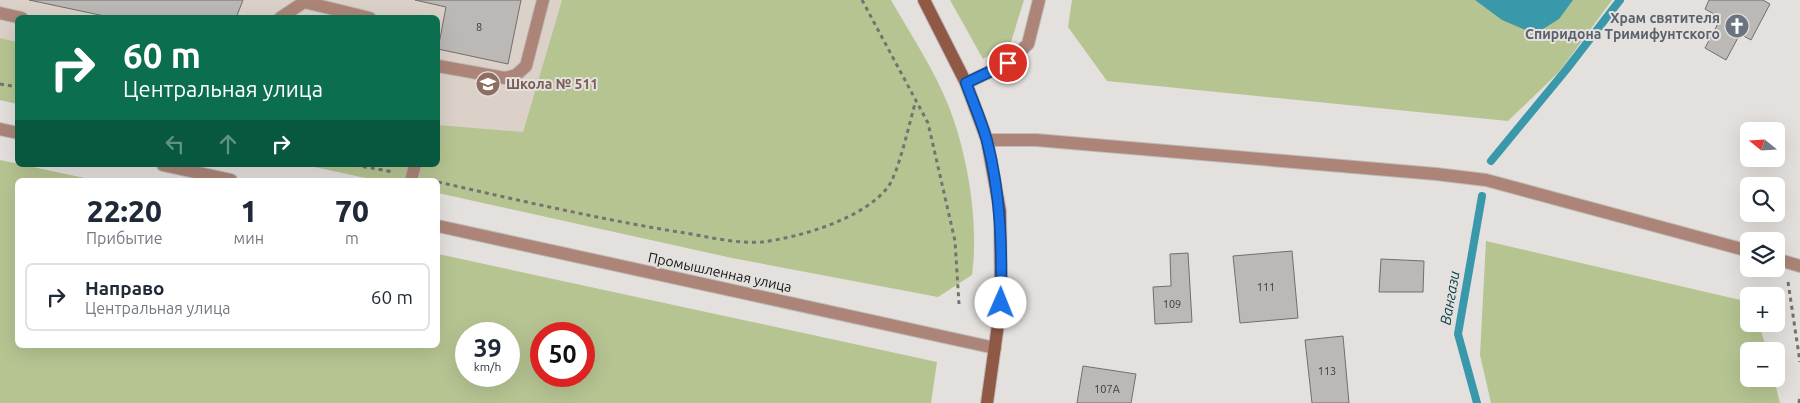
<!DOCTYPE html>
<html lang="ru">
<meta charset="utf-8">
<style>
:root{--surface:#fff;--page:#f6f6f7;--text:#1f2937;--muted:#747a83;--line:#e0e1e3}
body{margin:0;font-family:Ubuntu,sans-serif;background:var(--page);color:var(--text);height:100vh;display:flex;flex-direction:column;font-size:19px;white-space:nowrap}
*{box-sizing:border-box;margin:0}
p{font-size:16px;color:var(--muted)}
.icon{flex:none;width:28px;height:28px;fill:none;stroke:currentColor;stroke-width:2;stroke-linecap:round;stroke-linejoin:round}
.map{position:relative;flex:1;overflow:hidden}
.details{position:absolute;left:15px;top:178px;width:425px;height:170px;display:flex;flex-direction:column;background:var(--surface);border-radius:8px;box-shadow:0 5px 20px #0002}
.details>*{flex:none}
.top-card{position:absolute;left:15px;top:15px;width:425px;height:152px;border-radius:8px;box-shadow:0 5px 20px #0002;background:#0b6e4f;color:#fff;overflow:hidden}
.needle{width:32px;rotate:288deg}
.controls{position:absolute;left:1740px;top:122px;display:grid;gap:10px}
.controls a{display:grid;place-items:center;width:45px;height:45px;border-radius:8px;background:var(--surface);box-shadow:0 5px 20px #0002;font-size:25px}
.speed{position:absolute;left:455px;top:322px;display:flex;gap:10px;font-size:25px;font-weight:700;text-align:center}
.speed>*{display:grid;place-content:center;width:65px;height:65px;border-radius:50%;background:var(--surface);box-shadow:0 5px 20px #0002;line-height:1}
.speed small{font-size:12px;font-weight:400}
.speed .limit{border:8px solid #d22;background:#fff;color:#111}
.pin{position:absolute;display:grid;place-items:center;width:42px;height:42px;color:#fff;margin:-21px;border:2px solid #fff;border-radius:50%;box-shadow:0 1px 5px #0007}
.me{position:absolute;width:55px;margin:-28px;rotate:1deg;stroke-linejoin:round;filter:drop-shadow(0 0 4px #0008)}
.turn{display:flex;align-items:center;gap:18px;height:105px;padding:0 25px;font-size:22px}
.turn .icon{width:65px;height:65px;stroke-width:2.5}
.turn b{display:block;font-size:35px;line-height:42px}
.lanes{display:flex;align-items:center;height:48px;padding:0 25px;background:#0003;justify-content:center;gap:25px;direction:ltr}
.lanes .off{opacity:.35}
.eta{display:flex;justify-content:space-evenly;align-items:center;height:85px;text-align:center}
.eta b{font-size:30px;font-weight:800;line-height:35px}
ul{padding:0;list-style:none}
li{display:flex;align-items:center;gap:15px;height:68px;margin:0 10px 8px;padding:0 15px;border:2px solid var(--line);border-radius:8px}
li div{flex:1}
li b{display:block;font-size:19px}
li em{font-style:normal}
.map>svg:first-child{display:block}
.built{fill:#dbd1c9}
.green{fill:#b6c492;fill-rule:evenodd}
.water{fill:#3999aa}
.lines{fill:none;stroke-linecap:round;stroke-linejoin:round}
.stream{stroke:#3999aa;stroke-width:8}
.building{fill:#bbb8b5;stroke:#716f6c}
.service-casing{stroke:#bebbb8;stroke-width:14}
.minor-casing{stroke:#bebbb8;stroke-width:14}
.tertiary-casing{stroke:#bebbb8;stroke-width:14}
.secondary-casing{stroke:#bebbb8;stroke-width:14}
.path{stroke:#757270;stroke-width:3;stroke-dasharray:4 4;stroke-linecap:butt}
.service{stroke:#ac8578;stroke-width:12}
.minor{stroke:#ac8578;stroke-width:12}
.tertiary{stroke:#ac8578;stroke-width:12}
.secondary{stroke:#8f5946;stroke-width:12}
.route-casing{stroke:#114b97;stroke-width:12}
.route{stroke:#1a73e8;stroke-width:9}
.labels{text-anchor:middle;stroke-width:4;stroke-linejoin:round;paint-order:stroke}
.number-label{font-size:11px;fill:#3d3c3a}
.worship-label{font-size:14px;font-weight:bold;fill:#5b616d;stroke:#e4e0dd;text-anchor:end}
.education-label{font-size:14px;font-weight:bold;fill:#785e54;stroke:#e4e0dd;text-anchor:start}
.street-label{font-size:14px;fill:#131211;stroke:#e4e0dd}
.water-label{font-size:15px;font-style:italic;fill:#0b454e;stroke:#e4e0dd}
</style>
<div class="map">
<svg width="1800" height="403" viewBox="0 0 1800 403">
<rect width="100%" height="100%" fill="#e4e0dd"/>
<path class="built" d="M0,0H562L523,132L438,127V18H18L17,42L0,38Z"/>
<path class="green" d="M562,0H891C911,35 934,69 949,107C968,156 979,223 972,275L938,297L732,258L438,193V180H375L305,165H438V125L523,132Z
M950,0H1024L1011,42L983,59Z
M1072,0H1612L1559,72L1508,121L1107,81L1068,27Z
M0,38L17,42V104L0,100Z
M0,160L94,180H18V345H438V254L937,362L931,403H0ZM466,334H509V376H466ZM541,334H584V376H541Z
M1486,241L1749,302V324H1759L1767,351H1749V379H1774L1780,403H1491L1480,355Z"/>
<path class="water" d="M1475,0H1573L1559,19L1535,34L1502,20Z"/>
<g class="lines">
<path class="stream" d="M1491,161L1566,70L1620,0
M1477,403L1458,334L1482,196"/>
</g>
<path class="building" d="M29,0H243L236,18H114Z
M415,0H521L508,64L438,49L446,7Z
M1709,0H1763L1770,4L1751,40L1740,34L1726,60L1705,48L1721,18L1705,9Z
M1292,251L1298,318L1240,323L1233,256Z
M1188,253L1192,322L1155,324L1153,287L1171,286L1170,254Z
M1381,259L1424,261L1423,292H1379Z
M1343,336L1349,403H1312L1305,340Z
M1083,366L1136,374L1131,403H1077Z"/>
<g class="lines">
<defs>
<path id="service" d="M0,13L22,18
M280,18L304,2L370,18
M438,66L505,78L516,75L526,66L543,0
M411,180L415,165"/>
<path id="minor" d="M0,129L18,133
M987,140H1036L1436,174L1486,180L1749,251
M163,165L231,180
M438,226L995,348
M1776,259L1800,266"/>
<path id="tertiary" d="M966,83L1008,63L1028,44L1039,0"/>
<path id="secondary" d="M924,0L966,83L987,140L1000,211L1001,303L987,403"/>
</defs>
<use href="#service" class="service-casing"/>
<use href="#minor" class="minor-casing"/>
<use href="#tertiary" class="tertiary-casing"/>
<use href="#secondary" class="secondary-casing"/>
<path class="path" d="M862,0L928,123L955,241L959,304
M0,84L18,87
M355,165L393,172
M438,182C518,200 598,219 679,232C705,236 735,244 762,242C801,237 863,219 888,187C899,172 910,120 916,100
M1788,282L1800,362
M1799,403L1800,395"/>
<use href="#service" class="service"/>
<use href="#minor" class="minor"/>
<use href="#tertiary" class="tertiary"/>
<use href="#secondary" class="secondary"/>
</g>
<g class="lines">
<defs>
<path id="route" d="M1001,303C1002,249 1001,194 987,141C982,122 973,102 966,83L1008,63"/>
</defs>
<use href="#route" class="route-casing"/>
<use href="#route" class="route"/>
</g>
<defs>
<symbol id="church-disc" viewBox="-11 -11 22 22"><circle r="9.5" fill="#6b7280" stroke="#e4e0dd"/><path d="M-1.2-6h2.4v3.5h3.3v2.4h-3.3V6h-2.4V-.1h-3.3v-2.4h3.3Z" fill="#fff"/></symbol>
<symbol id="school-disc" viewBox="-11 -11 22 22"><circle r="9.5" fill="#8d6e63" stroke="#e4e0dd"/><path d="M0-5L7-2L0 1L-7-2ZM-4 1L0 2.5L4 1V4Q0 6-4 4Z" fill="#fff"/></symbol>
</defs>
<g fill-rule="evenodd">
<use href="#church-disc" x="1723" y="12" width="28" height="28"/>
<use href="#school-disc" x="474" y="70" width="28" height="28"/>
</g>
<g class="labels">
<g class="number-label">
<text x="479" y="31">8</text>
<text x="1266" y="291">111</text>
<text x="1172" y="308">109</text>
<text x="1327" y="375">113</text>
<text x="1107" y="393">107А</text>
</g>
<g class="worship-label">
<text x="1720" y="23">Храм святителя<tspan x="1720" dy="16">Спиридона Тримифунтского</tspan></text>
</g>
<g class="education-label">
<text x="506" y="89">Школа № 511</text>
</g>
<g class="street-label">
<text transform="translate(720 272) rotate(12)" y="5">Промышленная улица</text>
</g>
<g class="water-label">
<text transform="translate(1450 298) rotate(-80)" y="5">Вангази</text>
</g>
</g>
</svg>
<div class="controls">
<a><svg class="needle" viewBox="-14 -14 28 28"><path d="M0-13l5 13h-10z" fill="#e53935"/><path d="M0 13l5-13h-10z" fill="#747a83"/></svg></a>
<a><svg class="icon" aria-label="search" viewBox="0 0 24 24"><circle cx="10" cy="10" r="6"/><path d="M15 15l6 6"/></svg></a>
<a><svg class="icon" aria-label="layers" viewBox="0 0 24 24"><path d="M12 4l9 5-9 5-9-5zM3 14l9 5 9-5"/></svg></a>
<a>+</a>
<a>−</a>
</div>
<div class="speed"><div>39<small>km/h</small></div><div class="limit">50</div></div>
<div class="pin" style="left:1008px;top:63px;background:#d93025"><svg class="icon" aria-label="arrive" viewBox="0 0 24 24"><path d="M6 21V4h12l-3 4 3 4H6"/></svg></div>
<svg class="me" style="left:1001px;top:303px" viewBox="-20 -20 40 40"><circle r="19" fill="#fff"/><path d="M0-13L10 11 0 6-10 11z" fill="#1a73e8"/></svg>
<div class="top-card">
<div class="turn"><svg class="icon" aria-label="right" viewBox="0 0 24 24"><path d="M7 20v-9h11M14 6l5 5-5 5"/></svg><div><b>60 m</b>Центральная улица</div></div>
<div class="lanes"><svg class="icon off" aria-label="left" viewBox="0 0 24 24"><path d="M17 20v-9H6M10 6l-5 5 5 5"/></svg><svg class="icon off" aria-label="ahead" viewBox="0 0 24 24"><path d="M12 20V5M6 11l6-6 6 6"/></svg><svg class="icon" aria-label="right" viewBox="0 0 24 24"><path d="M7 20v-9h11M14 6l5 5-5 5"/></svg></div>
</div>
<section class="details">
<div class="eta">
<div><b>22:20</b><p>Прибытие</p></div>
<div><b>1</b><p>мин</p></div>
<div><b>70</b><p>m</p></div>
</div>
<ul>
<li><svg class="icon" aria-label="right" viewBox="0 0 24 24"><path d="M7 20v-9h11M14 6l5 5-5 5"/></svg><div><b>Направо</b><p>Центральная улица</p></div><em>60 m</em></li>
</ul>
</section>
</div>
